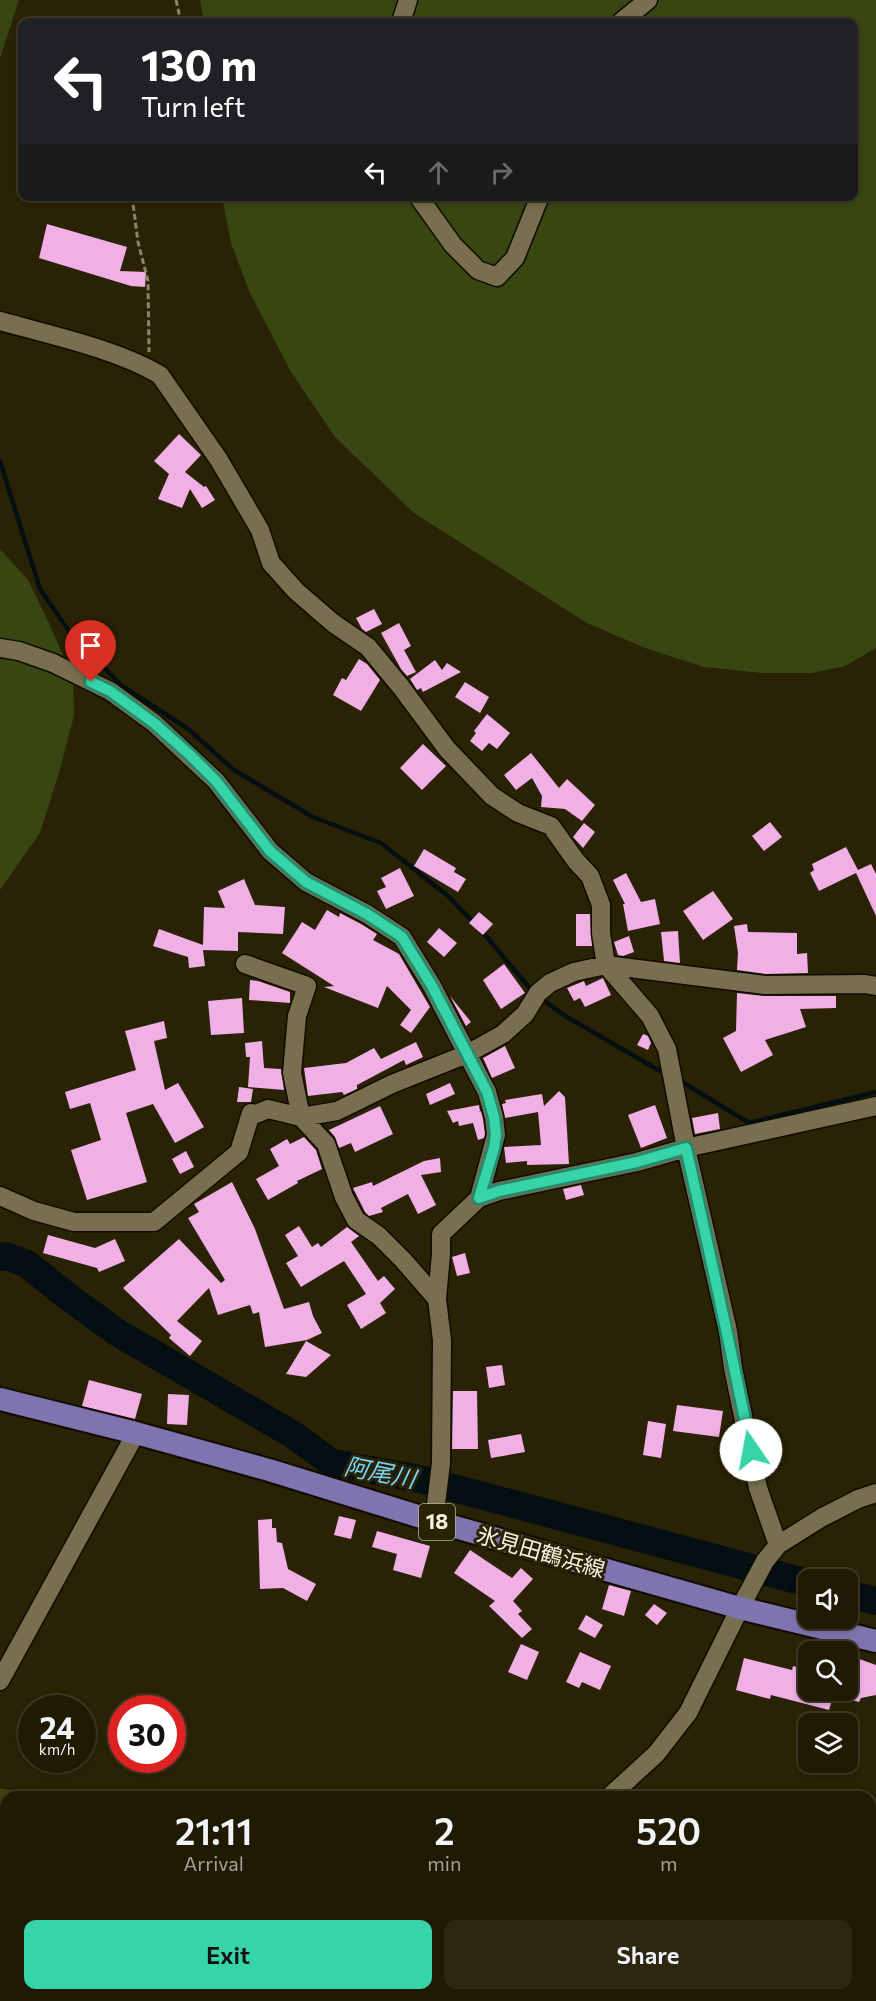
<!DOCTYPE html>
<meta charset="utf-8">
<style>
:root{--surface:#201a03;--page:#2d2712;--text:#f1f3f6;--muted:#a2a19a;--line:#3d3825;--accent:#36d4a7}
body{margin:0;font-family:Commissioner,"Noto Sans JP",sans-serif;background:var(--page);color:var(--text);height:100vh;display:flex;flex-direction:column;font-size:22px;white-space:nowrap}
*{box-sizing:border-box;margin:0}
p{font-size:20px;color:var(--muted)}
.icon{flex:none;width:33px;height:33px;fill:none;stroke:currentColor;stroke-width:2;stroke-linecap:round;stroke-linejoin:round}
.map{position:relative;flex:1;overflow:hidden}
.details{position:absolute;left:0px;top:1791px;width:876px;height:210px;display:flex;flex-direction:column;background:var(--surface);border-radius:18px 18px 0 0;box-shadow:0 3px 9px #0003,0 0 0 2px var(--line)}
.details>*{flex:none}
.guide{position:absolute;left:18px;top:18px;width:840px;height:183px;border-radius:12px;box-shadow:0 3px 9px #0003,0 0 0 2px var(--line);background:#202124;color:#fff;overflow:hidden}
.buttons{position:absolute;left:798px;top:1569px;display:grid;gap:12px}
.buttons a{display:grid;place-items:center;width:60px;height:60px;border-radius:12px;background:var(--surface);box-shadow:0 3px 9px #0003,0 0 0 2px var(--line);font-size:30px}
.speed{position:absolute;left:18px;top:1695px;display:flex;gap:12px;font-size:30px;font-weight:700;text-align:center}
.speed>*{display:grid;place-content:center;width:78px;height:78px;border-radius:50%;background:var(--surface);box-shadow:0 3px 9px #0003,0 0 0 2px var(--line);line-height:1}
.speed small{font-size:15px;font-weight:400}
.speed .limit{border:9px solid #d22;background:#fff;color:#111}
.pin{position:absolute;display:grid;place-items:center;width:51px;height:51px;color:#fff;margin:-62px -26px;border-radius:50% 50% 50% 0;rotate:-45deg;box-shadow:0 0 6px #0007}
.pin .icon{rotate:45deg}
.me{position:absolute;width:66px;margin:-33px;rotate:348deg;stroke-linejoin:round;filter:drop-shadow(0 0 4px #0008)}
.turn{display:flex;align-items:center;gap:21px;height:126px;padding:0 24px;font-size:27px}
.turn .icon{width:78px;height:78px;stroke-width:2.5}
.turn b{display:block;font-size:42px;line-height:51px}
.lanes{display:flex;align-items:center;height:57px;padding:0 24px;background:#0003;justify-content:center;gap:30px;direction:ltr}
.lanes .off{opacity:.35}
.eta{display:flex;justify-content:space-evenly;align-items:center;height:102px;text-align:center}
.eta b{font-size:36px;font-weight:600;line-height:42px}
.cta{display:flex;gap:12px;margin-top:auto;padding:12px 24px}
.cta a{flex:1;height:69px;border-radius:12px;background:var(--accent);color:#111;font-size:24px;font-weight:600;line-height:69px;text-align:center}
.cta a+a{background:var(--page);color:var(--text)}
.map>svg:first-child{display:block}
.green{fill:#384611}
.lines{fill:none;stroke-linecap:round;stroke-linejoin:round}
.stream{stroke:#040f14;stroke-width:4.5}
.river{stroke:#040f14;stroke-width:28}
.building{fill:#f0afe5}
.minor-casing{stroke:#110b00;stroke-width:21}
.major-casing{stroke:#110b00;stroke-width:26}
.path{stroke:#8b856d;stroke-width:3;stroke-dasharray:6 3;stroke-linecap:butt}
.minor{stroke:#786f50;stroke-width:18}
.major{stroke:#8074b0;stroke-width:22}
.route-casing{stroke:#238a6d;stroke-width:15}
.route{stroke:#36d4a7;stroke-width:10}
.labels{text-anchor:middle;stroke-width:6;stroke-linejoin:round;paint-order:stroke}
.shield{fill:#2a2204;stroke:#b9b49f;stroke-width:1.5}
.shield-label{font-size:21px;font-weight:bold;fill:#f6f2e1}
.street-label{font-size:22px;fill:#f6f2e1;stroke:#2a2204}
.water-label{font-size:24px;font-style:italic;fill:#77d5fd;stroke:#2a2204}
</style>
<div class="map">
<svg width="876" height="2001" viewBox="0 0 876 2001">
<rect width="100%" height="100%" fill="#2a2204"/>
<path class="green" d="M0,0H19L0,58Z
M200,0H876V648L845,666L812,673H762L704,667L645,648L587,623L414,513L335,437L291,372L249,291L231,243L222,197L854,196V22H204Z
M0,549L28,580L48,621L73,678L74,716L58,776L40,833L0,890Z
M0,1788L20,1792L27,1797H6V1995H208L212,2001H0Z
M876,1806V2001H395V1995H870V1812Z"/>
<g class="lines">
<path class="stream" d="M0,461L40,589L71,634L122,686L187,728L234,770L313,817L381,843L448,896L474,923
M480,929L533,992
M540,997L562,1014L660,1071
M684,1083L749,1123L876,1092"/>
<path class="river" d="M0,1257L6,1256L27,1264L71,1299L118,1333L292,1434L332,1463L420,1479L808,1583
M848,1594L876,1601"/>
</g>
<path class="building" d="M47,224L127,247L120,271L146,272L145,287L131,286L39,258Z
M179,434L201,455L185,472L204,487L206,486L215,500L202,508L190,489L182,508L158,499L169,474L154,461Z
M374,609L382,624L366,632L362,629L356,618Z
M399,623L411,646L404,650L416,672L407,676L401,669L381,633Z
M359,659L367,664L380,680L361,711L333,695L342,678L346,680Z
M435,660L442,670L447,663L461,672L423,692L421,688L417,690L410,679Z
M465,682L489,697L480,713L455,697Z
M487,714L510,733L497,749L489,743L482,751L470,741L476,733L474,731Z
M423,744L446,766L422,790L400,768Z
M531,753L559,788L567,779L595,805L582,821L565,809L541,807L542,796L532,778L516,790L504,775Z
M770,822L782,837L764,851L752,836Z
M584,823L595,832L583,848L573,837Z
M846,847L858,870L871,864L876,874V916L856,873L819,891L810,873L814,870L812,864Z
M424,849L456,868L454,872L466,879L458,892L414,866Z
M400,868L414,896L386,909L377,891L386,887L381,878Z
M626,873L641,902L655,899L660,924L628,931L623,904H625L613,880Z
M244,879L255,905L285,907L283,934L238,932V951L203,950L205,966L189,968L188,957L153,946L159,929L203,945L204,907L225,908L218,891Z
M713,891L733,919L703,940L683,911Z
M327,910L339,917L340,913L361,924L377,934L373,940L399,954L430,1007L411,1033L400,1025L411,1010L387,986L378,1008L324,987L334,986L282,953L302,922L315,930Z
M479,912L493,924L483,935L469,923Z
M576,914H590L592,946H576Z
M747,924L748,932L797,933V954L807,953L808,973L766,974L737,970L738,953L734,926Z
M439,928L457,943L444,957L427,942Z
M678,931L680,963L664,961L661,932Z
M629,936L634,952L623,956L618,955L614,942Z
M504,964L525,993L501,1009L483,980Z
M603,978L611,995L585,1007L580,998L574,1001L567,988L584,981L586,986Z
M250,980L258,981L290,992V1003L249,1000Z
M737,993L765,996H836V1008L800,1009L806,1027L765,1040L773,1055L741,1072L723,1038L736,1031Z
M450,996L471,1022L466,1026Z
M242,998L244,1033L211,1035L208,1001Z
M164,1021L167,1038L154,1041L165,1090L178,1083L204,1127L175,1143L153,1104L126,1113L147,1182L87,1200L71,1150L101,1140L90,1103L70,1109L65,1092L136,1070L125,1031Z
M643,1034L648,1036L651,1043L648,1050L637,1045Z
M262,1041L264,1068L281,1069L284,1090L248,1087L250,1057H246L245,1043Z
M416,1042L423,1057L406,1065L404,1060L357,1085V1089L344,1095L342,1092L308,1096L304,1068L346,1063L374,1048L381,1059Z
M505,1046L515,1068L492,1078L483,1058Z
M450,1083L455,1094L430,1105L426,1094Z
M239,1087L253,1089L251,1102H237Z
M559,1091L565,1097L569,1164L527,1165V1161L506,1163L504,1147L541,1145L538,1112L505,1118L502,1104L506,1103L505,1100L542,1094L544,1106Z
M479,1105L480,1111L478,1112L481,1111L483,1119L485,1134L484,1138L478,1140L473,1123L459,1126L458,1121L453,1123L447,1111Z
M655,1105L667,1138L641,1148L628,1115Z
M380,1106L393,1134L355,1152L351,1143L339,1148L335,1137L329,1130Z
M718,1113L720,1129L695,1134L692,1118Z
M304,1137L316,1150L322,1169L297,1181L298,1183L268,1200L256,1179L279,1166L270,1149L287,1139L290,1144Z
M186,1151L194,1167L180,1174L172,1159Z
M440,1158L441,1172L421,1175L436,1205L418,1214L408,1194L381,1208L383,1212L369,1216L365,1212L353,1188L372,1182L373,1186L424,1161Z
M232,1182L255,1229L284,1309L309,1302L313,1316L322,1333L307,1340L265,1347L259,1312L253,1314L250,1305L218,1315L209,1288L177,1321L202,1341L190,1356L169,1338L171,1335L123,1288L179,1239L221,1283L225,1280L188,1218L199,1212L194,1204Z
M581,1185L584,1195L566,1200L563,1189Z
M299,1226L312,1247L318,1243L321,1247L347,1227L359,1236L351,1242L378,1281L384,1276L395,1289L380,1303L386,1313L361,1329L347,1305L366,1294L344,1261L301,1287L286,1263L298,1256L285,1235Z
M48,1235L95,1248L115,1239L125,1261L99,1272L97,1268L43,1253Z
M465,1253L470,1273L457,1276L452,1257Z
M306,1341L331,1355L306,1377L286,1374Z
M502,1365L505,1385L489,1388L486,1367Z
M89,1380L142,1394L135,1419L82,1406Z
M453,1391H477L478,1449H452Z
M168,1394L189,1395L187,1425L167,1424Z
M677,1405L723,1411L719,1437L673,1431Z
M648,1421L666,1424L661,1458L643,1455Z
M521,1434L525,1452L491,1458L488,1440Z
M339,1516L356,1520L351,1539L334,1535Z
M272,1519V1528H276L277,1542L282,1543L288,1569L316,1584L307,1601L283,1588L260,1589L258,1520Z
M377,1531L430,1546L421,1578L393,1570L397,1554L372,1547Z
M470,1550L512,1578L521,1568L533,1579L513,1601L522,1611L518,1614L532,1629L522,1638L489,1606L495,1601L454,1573Z
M609,1585L631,1591L624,1616L602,1609Z
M654,1604L667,1613L657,1625L645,1615Z
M586,1615L603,1625L595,1638L578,1629Z
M521,1644L539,1652L527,1680L508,1672Z
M580,1652L611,1666L600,1690L582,1682L579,1688L566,1682Z
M851,1656L876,1665V1695L861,1698L859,1702L848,1699V1666Z
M744,1658L792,1670L793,1666L808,1670V1690H835L829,1710L771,1695L770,1699L736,1690Z"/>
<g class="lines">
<defs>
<path id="minor" d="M401,22L408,0
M621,22L648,0
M418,196L453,245L478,270L497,277L515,258L540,196
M0,321C50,335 116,349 160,375L219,460L260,530L271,563L296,591L333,623L368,647L401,687L447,749L492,796L518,813L551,826L576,861L590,876L601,905V933L606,965L650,1016L667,1049L686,1148L728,1331L733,1368L758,1488L778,1545
M0,648L19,651L53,663L110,691L154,723L216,781L270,851L306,882L367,914L402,937L432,986L487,1092L494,1117L496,1135L479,1198
M245,964L307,986L297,1016L292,1073L301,1117L326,1144L344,1197L356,1220L379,1236L403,1260L437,1299
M0,1196L34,1211L74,1222H154L239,1152L251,1113L256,1114L268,1109L301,1117L337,1111L392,1084L467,1054L503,1034L525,1014L538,993L550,983L574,972L606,965L765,985L865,984L876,986
M434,1521L441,1463L442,1340L437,1299L441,1254V1234L479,1198L499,1191L637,1162L686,1148L876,1106
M0,1681L136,1433
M609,1797L656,1754L688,1713L740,1608L765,1561L778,1545L821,1518L858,1499L876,1493
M355,2001L360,1995"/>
<path id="major" d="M0,1399L136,1433L269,1470L434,1521L740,1608L876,1641"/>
</defs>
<use href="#minor" class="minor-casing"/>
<use href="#major" class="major-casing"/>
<path class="path" d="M176,0L181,22
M132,196L138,242L148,281L149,352"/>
<use href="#minor" class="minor"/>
<use href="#major" class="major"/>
</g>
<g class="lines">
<defs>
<path id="route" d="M91,682L110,691L154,723L190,755L216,781L270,851L306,882L367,914L402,937L432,986L487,1092L494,1117L496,1135L494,1148L479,1198L499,1191L637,1162L686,1148C709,1249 731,1349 751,1450"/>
</defs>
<use href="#route" class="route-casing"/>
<use href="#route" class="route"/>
</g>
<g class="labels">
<rect class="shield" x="419" y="1504" width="36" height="36" rx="4.5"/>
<g class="shield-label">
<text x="437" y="1529">18</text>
</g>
<g class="street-label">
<text transform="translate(541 1552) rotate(16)" y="8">氷見田鶴浜線</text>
</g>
<g class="water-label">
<text transform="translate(380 1473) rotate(11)" y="8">阿尾川</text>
</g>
</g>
</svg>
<div class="buttons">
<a><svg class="icon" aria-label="sound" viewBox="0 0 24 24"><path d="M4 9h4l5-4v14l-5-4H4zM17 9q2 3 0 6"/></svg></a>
<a><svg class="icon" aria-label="search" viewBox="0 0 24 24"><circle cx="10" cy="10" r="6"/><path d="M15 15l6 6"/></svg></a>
<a><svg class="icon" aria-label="layers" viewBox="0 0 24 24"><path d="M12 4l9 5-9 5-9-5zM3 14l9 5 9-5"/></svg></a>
</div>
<div class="speed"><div>24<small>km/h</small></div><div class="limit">30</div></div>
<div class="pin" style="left:91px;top:682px;background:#d93025"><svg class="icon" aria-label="arrive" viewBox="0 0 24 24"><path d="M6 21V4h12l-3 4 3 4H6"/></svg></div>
<svg class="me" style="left:751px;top:1450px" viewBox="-20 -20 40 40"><circle r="19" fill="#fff"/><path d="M0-13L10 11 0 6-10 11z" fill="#36d4a7"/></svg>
<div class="guide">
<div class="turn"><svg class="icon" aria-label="left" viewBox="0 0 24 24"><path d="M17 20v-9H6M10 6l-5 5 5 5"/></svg><div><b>130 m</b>Turn left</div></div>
<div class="lanes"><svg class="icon" aria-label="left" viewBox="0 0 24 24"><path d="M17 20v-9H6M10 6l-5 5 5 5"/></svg><svg class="icon off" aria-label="ahead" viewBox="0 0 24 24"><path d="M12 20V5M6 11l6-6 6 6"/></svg><svg class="icon off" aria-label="right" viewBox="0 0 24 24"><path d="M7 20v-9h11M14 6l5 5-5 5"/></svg></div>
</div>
<section class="details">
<div class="eta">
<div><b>21:11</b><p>Arrival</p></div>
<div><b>2</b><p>min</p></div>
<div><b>520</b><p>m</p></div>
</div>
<div class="cta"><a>Exit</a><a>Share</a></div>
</section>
</div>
